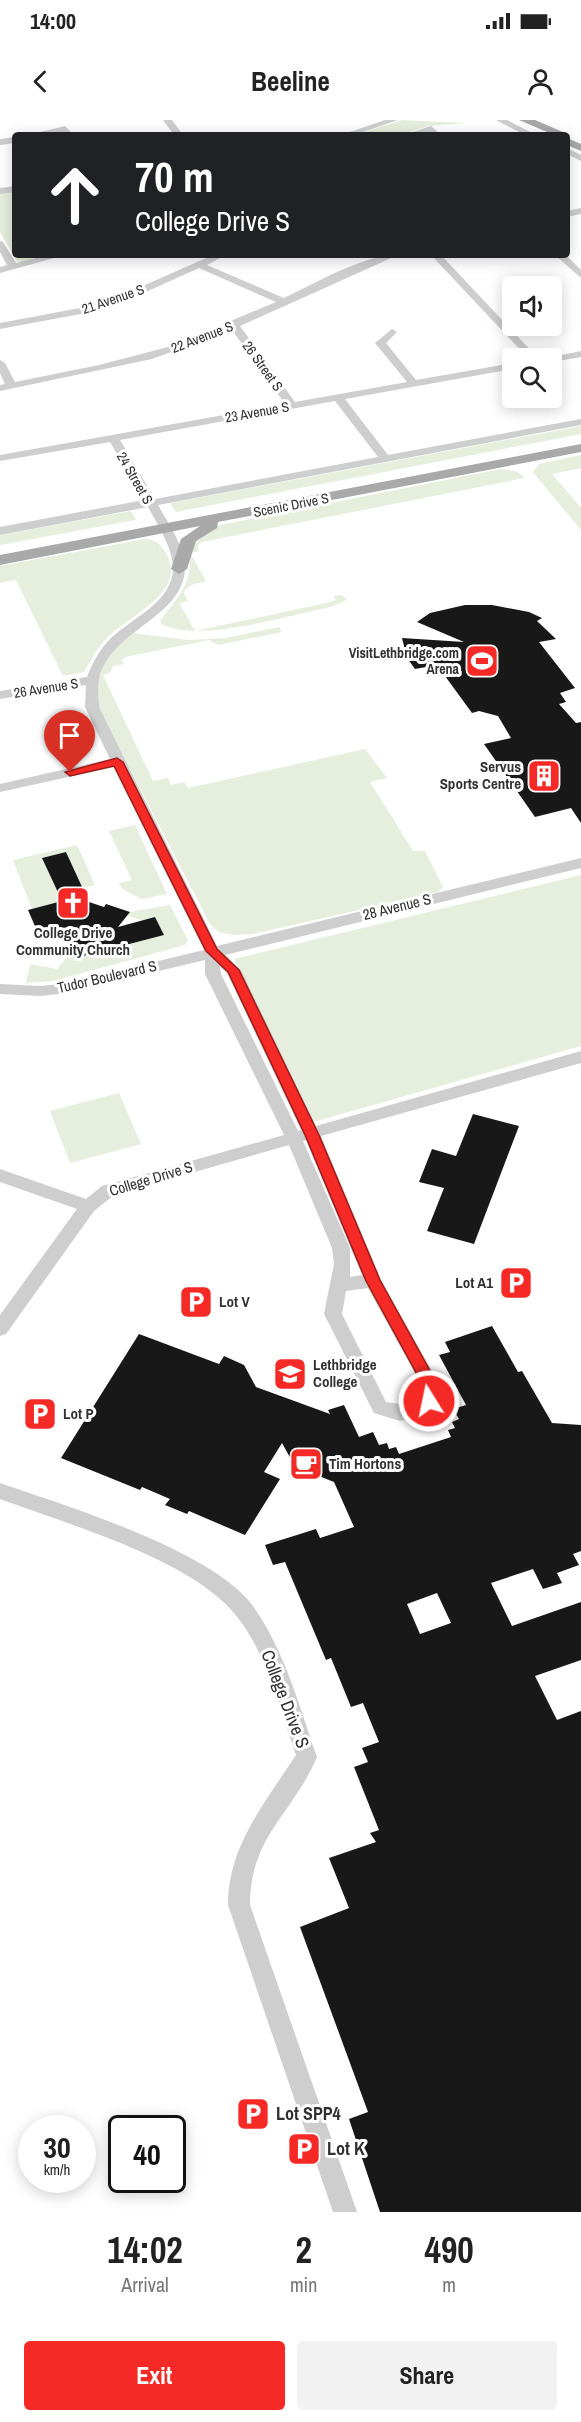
<!DOCTYPE html>
<style>
:root{--surface:#fff;--page:#f2f2f2;--text:#222;--muted:#767676;--accent:#f52a26}
body{margin:0;font-family:"Archivo Narrow",sans-serif;background:var(--page);color:var(--text);height:100vh;display:flex;flex-direction:column;font-size:22px;white-space:nowrap}
*{box-sizing:border-box;margin:0}
p{font-size:20px;color:var(--muted)}
.icon{flex:none;width:33px;height:33px;fill:none;stroke:currentColor;stroke-width:2;stroke-linecap:round;stroke-linejoin:round}
.map{position:relative;height:2092px;overflow:hidden}
.drawer{display:flex;flex-direction:column;background:var(--surface);flex:1}
.drawer>*{flex:none}
.top-card{position:absolute;left:12px;top:12px;width:558px;height:126px;border-radius:6px;box-shadow:0 3px 15px #0003;background:#202124;color:#fff;overflow:hidden}
.tools{position:absolute;left:502px;top:156px;display:grid;gap:12px}
.tools a{display:grid;place-items:center;width:60px;height:60px;border-radius:6px;background:var(--surface);box-shadow:0 3px 15px #0003;font-size:30px}
.speed{position:absolute;left:18px;top:1995px;display:flex;gap:12px;font-size:30px;font-weight:700;text-align:center}
.speed>*{display:grid;place-content:center;width:78px;height:78px;border-radius:50%;background:var(--surface);box-shadow:0 3px 15px #0003;line-height:1}
.speed small{font-size:15px;font-weight:400}
.speed .limit{border:3px solid #111;border-radius:9px;background:#fff;color:#111}
.pin{position:absolute;display:grid;place-items:center;width:51px;height:51px;color:#fff;margin:-62px -26px;border-radius:50% 50% 50% 0;rotate:-45deg;box-shadow:0 0 6px #0007}
.pin .icon{rotate:45deg}
.me{position:absolute;width:66px;margin:-33px;rotate:350deg;stroke-linejoin:round;filter:drop-shadow(0 0 4px #0008)}
.turn{display:flex;align-items:center;gap:21px;height:126px;padding:0 24px;font-size:27px}
.turn .icon{width:78px;height:78px;stroke-width:2.5}
.turn b{display:block;font-size:42px;line-height:51px}
.eta{display:flex;justify-content:space-evenly;align-items:center;height:102px;text-align:center}
.eta b{font-size:36px;font-weight:800;line-height:42px}
.cta{display:flex;gap:12px;margin-top:auto;padding:12px 24px}
.cta a{flex:1;height:69px;border-radius:6px;background:var(--accent);color:#fff;font-size:24px;font-weight:800;line-height:69px;text-align:center}
.cta a+a{background:var(--page);color:var(--text)}
.status{display:flex;justify-content:space-between;align-items:center;height:42px;padding:0 30px;background:var(--surface);direction:ltr}
.status svg{height:16px;fill:currentColor}
header{display:flex;justify-content:space-between;align-items:center;height:78px;padding:0 24px;background:var(--surface);font-size:27px;font-weight:800}
.map>svg:first-child{display:block}
.green{fill:#e6efde}
.building{fill:#181818;fill-rule:evenodd}
.lines{fill:none;stroke-linecap:round;stroke-linejoin:round}
.minor{fill:#cecece;fill-rule:evenodd}
.major{fill:#a9a9a9;fill-rule:evenodd}
.route{fill:#f52a26;stroke:#9f1b19;stroke-width:1.5}
.labels{text-anchor:middle;stroke-width:6;stroke-linejoin:round;paint-order:stroke}
.far-street-label{font-size:14px;fill:#313131;stroke:#fff}
.far-poi-label{font-size:14px;font-weight:bold;fill:#313131;stroke:#fff;text-anchor:end}
.poi-label{font-size:15px;font-weight:bold;fill:#313131;stroke:#fff;text-anchor:start}
.street-label{font-size:15px;fill:#313131;stroke:#fff}
.near-street-label{font-size:18px;fill:#313131;stroke:#fff}
.near-poi-label{font-size:18px;font-weight:bold;fill:#313131;stroke:#fff;text-anchor:start}
</style>
<div class="status"><b>14:00</b><svg viewBox="0 0 49 12"><path d="M0 12V9h3v3zM5 12V6h3v6zM10 12V3h3v9zM15 12V0h3v12zM26 1h20v11H26zM47 4h2v5h-2z"/></svg></div>
<header><svg class="icon" aria-label="back" viewBox="0 0 24 24"><path d="M15 5l-7 7 7 7"/></svg>Beeline<svg class="icon" aria-label="person" viewBox="0 0 24 24"><circle cx="12" cy="8" r="4"/><path d="M4 21q1-7 8-7t8 7"/></svg></header>
<div class="map">
<svg width="581" height="2092" viewBox="0 0 581 2092">
<rect width="100%" height="100%" fill="#fff"/>
<path class="green" d="M402,0L465,3L429,6L398,15H355Z
M15,71V135H52L22,143L17,141L0,112V74Z
M581,306V314L176,392L170,383Z
M581,335V348L552,354L581,388V410L533,352L539,344Z
M501,349L518,352L525,358L201,422L198,424V431L190,433L206,461L191,465L183,472L188,481L179,483L195,511L331,482L336,480L333,476L342,475L347,480L330,487C290,495 196,524 162,504L160,501C178,477 195,461 189,428L210,407Z
M131,391L136,400L0,425V415Z
M145,419C153,419 160,423 164,430C193,472 124,497 104,521C96,530 90,542 84,552L63,556L16,460L0,463V446Z
M279,507L282,512L218,525L209,520L125,537L122,540L124,544L113,546L110,553L103,555L153,661L168,658L171,665L184,662L188,668L365,629L387,658L370,662L413,731H425L443,767L438,772L253,814L234,815L219,812L210,804L101,593C88,559 106,534 133,513L188,520L226,518Z
M135,705L167,774L142,779L122,769L119,763L132,760L109,711Z
M77,725L95,765L83,768L66,732L43,738L62,781L32,789L13,740Z
M581,755V926L313,1002L234,839Z
M170,785L188,820L185,825L53,861L26,863L30,844L57,849L72,832L83,836L164,815L155,798L143,801L127,795L130,792Z
M119,973L141,1024L70,1043L50,991Z"/>
<path class="building" d="M465,485H492L529,492L542,498L537,501L556,519L539,522L575,568L560,573L566,582L559,584L576,603L581,602V703L571,688L535,697L484,624L511,618L498,596L479,591L472,593L437,545L415,549L407,538L402,518L464,522L417,502L430,493Z
M66,732L89,782L104,787L106,784L130,792L118,807L155,797L164,815L83,836L72,832L77,826L38,813L28,790L62,781L42,738Z
M473,994L519,1006L474,1124L427,1111L444,1068L419,1062L432,1029L456,1036Z
M492,1206L518,1252L522,1251L552,1303L581,1305V1431L573,1434L579,1445L557,1453L562,1463L543,1469L533,1449L491,1463L512,1506L581,1482V1540L535,1556L557,1600L581,1591V2092H380L349,1999L368,1992L300,1807L349,1788L329,1738L376,1722L370,1713L379,1710L354,1647L368,1642L362,1628L379,1622L363,1583L351,1587L331,1538L326,1540L285,1442L273,1445L265,1425L316,1409L320,1418L354,1407L334,1362L304,1350L298,1352L282,1323L264,1352L280,1359L245,1415L189,1391L187,1394L165,1385L170,1379L142,1367L140,1370L61,1338L139,1214L219,1244L224,1236L244,1245L256,1267L330,1294L328,1290L344,1285L359,1317L373,1312L379,1325L387,1323L389,1329L396,1327L399,1334L451,1317L448,1310L455,1308L452,1302L459,1299L453,1289L466,1285L439,1235L450,1232L445,1222ZM437,1473L451,1503L420,1514L407,1484Z"/>
<g class="lines">
<path class="minor" d="M163,0H172L183,15H174Z
M385,0H398L354,15H341Z
M496,0H507L536,15H525Z
M65,6L74,15H65L63,12L28,15Z
M431,6L441,15H432L429,12L404,15Z
M15,17V23L0,25V19Z
M567,28L581,35V41L567,34Z
M15,66V72L0,74V68Z
M581,88V94L567,97V91Z
M0,121L3,122L16,143L48,135H65L0,153V147L7,145L0,132Z
M213,135H226L207,145L284,178C316,163 362,135 398,135L240,206L295,282L407,262L375,223L392,209L397,212L386,223L416,260L513,243V249L345,279L388,335L581,299V305L158,385C168,403 186,428 185,449C183,498 110,510 99,559C97,568 99,578 99,587L217,826L581,738V748L225,835L241,850L316,1006L581,931V943L321,1016L381,1160L436,1258L438,1281L424,1295L400,1301L374,1293L324,1194L334,1144L332,1128L289,1025L114,1075L94,1091L6,1214L0,1216V1195L77,1089L0,1062V1049L86,1079L102,1066L284,1015L205,854V840L67,873L41,876L0,874V864L41,866L67,863L204,830L114,647L0,672V664L110,639L85,587L86,565L0,579V571L87,557C93,542 99,530 111,518C132,498 174,481 173,447C172,426 157,404 148,387L0,415V407L144,380L110,322L0,341V335L285,284L232,210L152,239L0,271V265L5,264L0,253V240L5,243L15,262L99,245L168,227L276,182L199,148L128,180L86,193L0,209V203L80,188L120,176ZM335,281L378,337L155,379L120,320ZM220,847L227,853L301,1010L298,1011L221,854ZM306,1020L362,1155L350,1157V1128L303,1021ZM368,1168L418,1259L420,1278L406,1285L386,1282L342,1194L346,1171Z
M431,135H441L538,238H528Z
M555,135H566L581,150V158Z
M581,231V237L552,242V238H547Z
M0,1363C66,1386 212,1430 253,1486C285,1531 299,1586 317,1637C293,1694 250,1716 250,1785L357,2092H333L228,1785C228,1726 265,1683 296,1635C280,1589 268,1537 238,1498C195,1440 67,1404 0,1379Z"/>
<path class="major" d="M519,0H535L570,15L567,18V15H554Z
M567,18L581,24V31L567,25Z
M581,324V332L218,402L217,408L196,421L187,449L179,454L171,449L181,419L200,406L0,445V435Z"/>
</g>
<path class="route" d="M117,638L123,642L217,829L239,850L319,1015L380,1160L434,1258L436,1281L434,1285L429,1287L421,1281L419,1258L366,1161L305,1015L228,852L206,831L114,646L70,656L65,652Z"/>
<defs>
<symbol id="stadium-square" viewBox="-11 -11 22 22"><rect x="-9" y="-9" width="18" height="18" rx="4" fill="#f52a26" stroke="#fff"/><path d="M0-5a6.5 5 0 1 0 0 10a6.5 5 0 1 0 0-10ZM-3.5-1.8h7v3.6h-7Z" fill="#fff"/></symbol>
<symbol id="building-square" viewBox="-11 -11 22 22"><rect x="-9" y="-9" width="18" height="18" rx="4" fill="#f52a26" stroke="#fff"/><path d="M-4-6H4V6H1V3H-1V6H-4ZM-2.5-4.3h1.7v1.8h-1.7ZM.8-4.3h1.7v1.8H.8ZM-2.5-1h1.7V.8h-1.7ZM.8-1h1.7V.8H.8Z" fill="#fff"/></symbol>
<symbol id="church-square" viewBox="-11 -11 22 22"><rect x="-9" y="-9" width="18" height="18" rx="4" fill="#f52a26" stroke="#fff"/><path d="M-1.2-6h2.4v3.5h3.3v2.4h-3.3V6h-2.4V-.1h-3.3v-2.4h3.3Z" fill="#fff"/></symbol>
<symbol id="parking-square" viewBox="-11 -11 22 22"><rect x="-9" y="-9" width="18" height="18" rx="4" fill="#f52a26" stroke="#fff"/><path d="M-3.5-5.5H1a3.5 3.5 0 0 1 0 7H-1V5.5H-3.5ZM-1-3.4V-.6H.8a1.4 1.4 0 0 0 0-2.8Z" fill="#fff"/></symbol>
<symbol id="university-square" viewBox="-11 -11 22 22"><rect x="-9" y="-9" width="18" height="18" rx="4" fill="#f52a26" stroke="#fff"/><path d="M0-5L7-2L0 1L-7-2ZM-4 1L0 2.5L4 1V4Q0 6-4 4Z" fill="#fff"/></symbol>
<symbol id="cafe-square" viewBox="-11 -11 22 22"><rect x="-9" y="-9" width="18" height="18" rx="4" fill="#f52a26" stroke="#fff"/><path d="M-5.5-4.5H6V0H3Q3 3.5 0 3.5H-2.5Q-5.5 3.5-5.5 0ZM3-3.2v2h1.7v-2ZM-6 4.5H4V6H-6Z" fill="#fff"/></symbol>
</defs>
<g fill-rule="evenodd">
<use href="#stadium-square" x="463" y="522" width="38" height="38"/>
<use href="#building-square" x="525" y="637" width="38" height="38"/>
<use href="#church-square" x="54" y="764" width="38" height="38"/>
<use href="#parking-square" x="497" y="1144" width="38" height="38"/>
<use href="#parking-square" x="177" y="1163" width="38" height="38"/>
<use href="#university-square" x="271" y="1235" width="38" height="38"/>
<use href="#parking-square" x="21" y="1275" width="38" height="38"/>
<use href="#cafe-square" x="287" y="1325" width="38" height="38"/>
<use href="#parking-square" x="234" y="1975" width="38" height="38"/>
<use href="#parking-square" x="285" y="2010" width="38" height="38"/>
</g>
<g class="labels">
<g class="far-street-label">
<text transform="translate(113 179) rotate(-19)" y="5">21 Avenue S</text>
<text transform="translate(202 217) rotate(-21)" y="5">22 Avenue S</text>
<text transform="translate(263 246) rotate(54)" y="5">26 Street S</text>
<text transform="translate(257 292) rotate(-10)" y="5">23 Avenue S</text>
<text transform="translate(135 358) rotate(60)" y="5">24 Street S</text>
<text transform="translate(291 385) rotate(-11)" y="5">Scenic Drive S</text>
<text transform="translate(46 568) rotate(-9)" y="5">26 Avenue S</text>
</g>
<g class="far-poi-label">
<text x="459" y="538">VisitLethbridge.com<tspan x="459" dy="16">Arena</tspan></text>
</g>
<g class="poi-label">
<text x="521" y="652" text-anchor="end">Servus<tspan x="521" dy="17">Sports Centre</tspan></text>
<text x="73" y="818" text-anchor="middle">College Drive<tspan x="73" dy="17">Community Church</tspan></text>
<text x="493" y="1168" text-anchor="end">Lot A1</text>
<text x="219" y="1187">Lot V</text>
<text x="313" y="1250">Lethbridge<tspan x="313" dy="17">College</tspan></text>
<text x="63" y="1299">Lot P</text>
<text x="329" y="1349">Tim Hortons</text>
</g>
<g class="street-label">
<text transform="translate(397 787) rotate(-14)" y="5">28 Avenue S</text>
<text transform="translate(107 857) rotate(-13)" y="5">Tudor Boulevard S</text>
<text transform="translate(151 1059) rotate(-17)" y="5">College Drive S</text>
</g>
<g class="near-street-label">
<text transform="translate(285 1579) rotate(69)" y="6">College Drive S</text>
</g>
<g class="near-poi-label">
<text x="276" y="2000">Lot SPP4</text>
<text x="327" y="2035">Lot K</text>
</g>
</g>
</svg>
<div class="tools">
<a><svg class="icon" aria-label="sound" viewBox="0 0 24 24"><path d="M4 9h4l5-4v14l-5-4H4zM17 9q2 3 0 6"/></svg></a>
<a><svg class="icon" aria-label="search" viewBox="0 0 24 24"><circle cx="10" cy="10" r="6"/><path d="M15 15l6 6"/></svg></a>
</div>
<div class="speed"><div>30<small>km/h</small></div><div class="limit">40</div></div>
<div class="pin" style="left:70px;top:652px;background:#d93025"><svg class="icon" aria-label="arrive" viewBox="0 0 24 24"><path d="M6 21V4h12l-3 4 3 4H6"/></svg></div>
<svg class="me" style="left:429px;top:1281px" viewBox="-20 -20 40 40"><circle r="17" fill="#f52a26" stroke="#fff" stroke-width="3"/><path d="M0-11L8 9 0 5-8 9z" fill="#fff"/></svg>
<div class="top-card">
<div class="turn"><svg class="icon" aria-label="ahead" viewBox="0 0 24 24"><path d="M12 20V5M6 11l6-6 6 6"/></svg><div><b>70 m</b>College Drive S</div></div>
</div>
</div>
<section class="drawer">
<div class="eta">
<div><b>14:02</b><p>Arrival</p></div>
<div><b>2</b><p>min</p></div>
<div><b>490</b><p>m</p></div>
</div>
<div class="cta"><a>Exit</a><a>Share</a></div>
</section>
